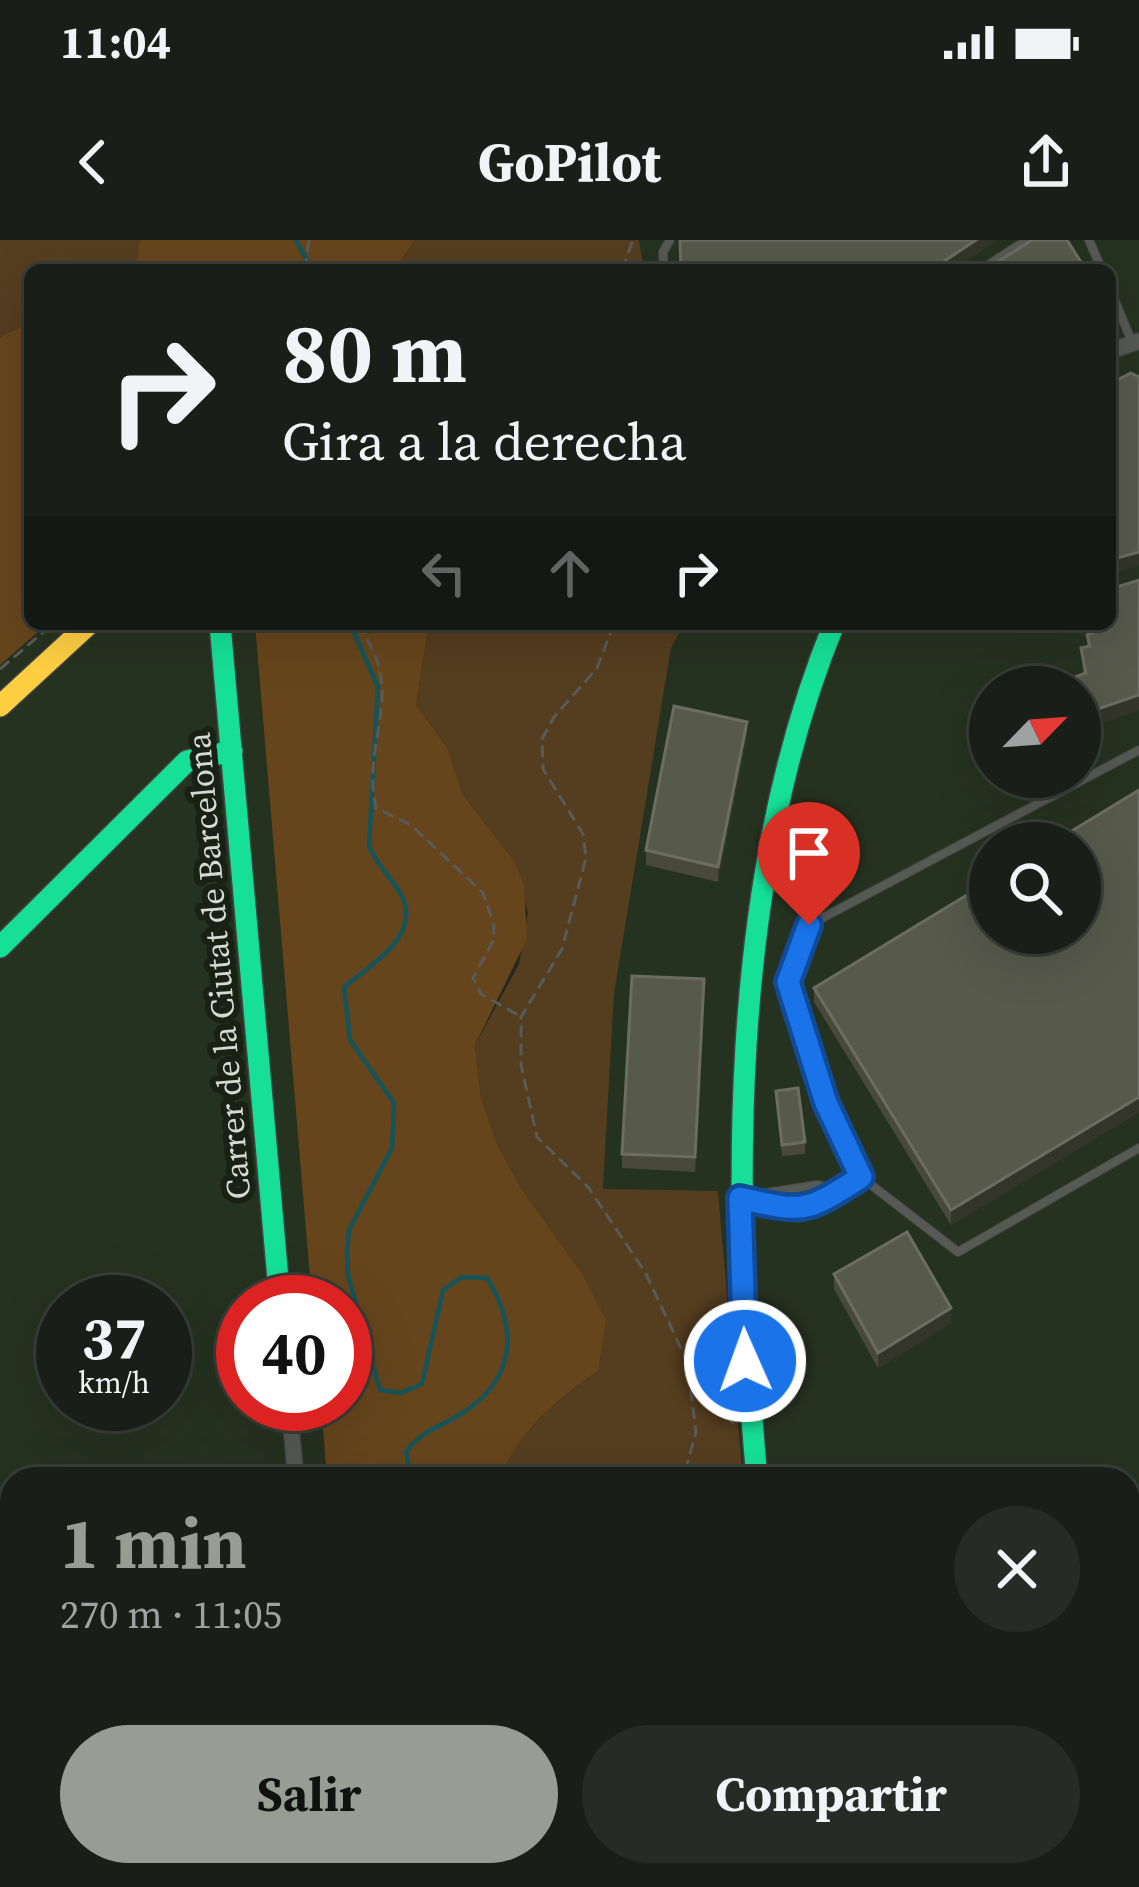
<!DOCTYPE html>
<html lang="es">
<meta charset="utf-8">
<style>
:root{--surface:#1a1e19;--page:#272b26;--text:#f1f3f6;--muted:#9fa2a2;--line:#383c38;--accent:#979c94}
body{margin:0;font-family:"Source Serif 4",serif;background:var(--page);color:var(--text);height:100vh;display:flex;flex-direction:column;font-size:45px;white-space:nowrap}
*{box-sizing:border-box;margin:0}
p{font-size:39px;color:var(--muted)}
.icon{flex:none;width:66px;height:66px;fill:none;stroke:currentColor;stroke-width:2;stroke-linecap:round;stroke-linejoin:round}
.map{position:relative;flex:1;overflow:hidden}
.sheet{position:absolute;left:0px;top:1227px;width:1140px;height:420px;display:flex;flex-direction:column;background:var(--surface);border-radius:36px 36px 0 0;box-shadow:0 12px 48px #0002,0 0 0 3px var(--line)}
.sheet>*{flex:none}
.guide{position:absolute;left:24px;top:24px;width:1092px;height:366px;border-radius:18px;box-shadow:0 12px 48px #0002,0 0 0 3px var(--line);background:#1a1e19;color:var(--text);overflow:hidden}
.needle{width:78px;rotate:65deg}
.buttons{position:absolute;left:969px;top:426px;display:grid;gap:24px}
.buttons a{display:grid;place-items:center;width:132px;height:132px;border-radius:50%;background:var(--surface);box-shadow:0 12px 48px #0002,0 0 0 3px var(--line);font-size:60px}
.speed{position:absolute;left:36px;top:1035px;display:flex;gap:24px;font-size:60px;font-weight:700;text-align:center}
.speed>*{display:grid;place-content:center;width:156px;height:156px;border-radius:50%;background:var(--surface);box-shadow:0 12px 48px #0002,0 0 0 3px var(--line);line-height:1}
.speed small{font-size:30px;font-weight:400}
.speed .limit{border:18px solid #d22;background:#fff;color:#111}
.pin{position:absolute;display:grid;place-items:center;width:102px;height:102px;color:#fff;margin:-123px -51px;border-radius:50% 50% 50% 0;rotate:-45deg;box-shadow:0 0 12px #0007}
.pin .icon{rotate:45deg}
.me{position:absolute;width:132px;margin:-66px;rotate:358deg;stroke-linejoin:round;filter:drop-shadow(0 0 9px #0008)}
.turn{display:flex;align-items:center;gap:42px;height:252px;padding:0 60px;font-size:54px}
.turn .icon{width:156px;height:156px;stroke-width:2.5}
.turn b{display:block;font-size:84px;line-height:102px}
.lanes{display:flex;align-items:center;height:114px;padding:0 60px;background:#0003;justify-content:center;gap:60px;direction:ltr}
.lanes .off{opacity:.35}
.round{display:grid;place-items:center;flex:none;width:126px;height:126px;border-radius:63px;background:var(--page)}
.headline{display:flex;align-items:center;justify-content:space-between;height:204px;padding:0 60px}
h1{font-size:72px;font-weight:700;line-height:90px;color:var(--accent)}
.action{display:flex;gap:24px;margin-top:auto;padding:24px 60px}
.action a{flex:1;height:138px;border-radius:72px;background:var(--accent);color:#111;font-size:48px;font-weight:700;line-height:138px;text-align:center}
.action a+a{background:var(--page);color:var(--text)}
.status{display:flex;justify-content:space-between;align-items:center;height:84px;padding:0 60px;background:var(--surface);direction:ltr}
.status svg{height:33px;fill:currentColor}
header{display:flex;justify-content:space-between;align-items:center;height:156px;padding:0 60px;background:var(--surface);font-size:54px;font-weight:700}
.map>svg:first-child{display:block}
.built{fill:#263220;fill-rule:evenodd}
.green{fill:#553d1f}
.forest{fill:#66451c}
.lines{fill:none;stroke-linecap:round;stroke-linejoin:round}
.stream{stroke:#155458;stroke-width:4.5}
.lane-casing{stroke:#41443f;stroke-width:10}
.street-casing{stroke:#41443f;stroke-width:18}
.fast-casing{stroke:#41443f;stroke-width:24}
.slow-casing{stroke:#41443f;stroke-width:24}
.path{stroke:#585b56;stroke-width:3;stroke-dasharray:12 6;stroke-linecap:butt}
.lane{stroke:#565954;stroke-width:8}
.street{stroke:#565954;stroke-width:15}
.fast{stroke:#16e098;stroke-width:21}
.slow{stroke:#ffcf43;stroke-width:21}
.wall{fill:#48493a}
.shaded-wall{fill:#333529}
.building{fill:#57594b;stroke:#6b6d60;stroke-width:3}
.route-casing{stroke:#114b97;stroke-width:30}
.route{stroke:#1a73e8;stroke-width:21}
.labels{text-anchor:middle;stroke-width:12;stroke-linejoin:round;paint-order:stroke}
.street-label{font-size:33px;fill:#d5dad2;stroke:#192115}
</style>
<div class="status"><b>11:04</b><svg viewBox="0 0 49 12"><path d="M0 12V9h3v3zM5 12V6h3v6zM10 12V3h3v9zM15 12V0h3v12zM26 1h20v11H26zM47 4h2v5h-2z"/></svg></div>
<header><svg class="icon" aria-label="back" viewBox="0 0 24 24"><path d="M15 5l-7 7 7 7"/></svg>GoPilot<svg class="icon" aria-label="share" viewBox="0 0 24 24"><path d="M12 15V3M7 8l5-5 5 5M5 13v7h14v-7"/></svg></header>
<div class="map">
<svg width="1139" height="1647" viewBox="0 0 1139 1647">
<rect width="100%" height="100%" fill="#232821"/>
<path class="built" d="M639,0H1139V1647H722L724,1635H1128V1239H743L718,952L603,950L614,754L671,408L684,384H1110V30H644ZM990,447H1080V537H990ZM990,603H1080V693H990Z
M47,384H255L312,1062H243V1164H321L327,1239H12V1635H390L393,1647H0V425ZM63,1062H165V1164H63Z"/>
<path class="green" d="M0,0H140V28L30,30V82L0,97Z
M415,0H639L644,30H394Z
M429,384H684L671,408L614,754L603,949L718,951L743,1239H499C521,1189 554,1162 598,1131L581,1032L521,948L497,904L481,857L475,805L519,724L528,672L512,618L463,555L447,507L416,465Z"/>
<path class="forest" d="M140,0H415L394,30H136Z
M30,82V384H47L0,425V97Z
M255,384H429L416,465L447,507L463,555L512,618L524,644L527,699L475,805L481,857L497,904L521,948L581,1032L606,1080L598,1131C554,1162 521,1189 499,1239H327L321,1164H345V1062H312Z
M390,1635H724L722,1647H393Z"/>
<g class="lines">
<path class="stream" d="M296,0L312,30
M350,384L378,447L369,606C377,627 399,644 405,664C415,700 367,728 344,747L350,800L394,863L392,908L349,990L347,1012L348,1035L380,1150L401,1153L422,1144L443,1050L462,1037L487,1038C519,1090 516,1141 459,1175C438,1188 421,1191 406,1212L411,1239
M591,1635L597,1647"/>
<defs>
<path id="lane" d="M1089,0L1102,30
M664,30L663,12L670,0
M980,30L1027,0
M1110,49L1132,102
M1139,510L809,685L787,742L826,863L861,937L958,1012L1139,908
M747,956L817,945L839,950
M748,960C808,975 813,967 861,937
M1128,1613L1139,1602
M1128,1632L1139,1645
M203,1635L215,1647
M1100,1635L1109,1647"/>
<path id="street" d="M1110,111L1139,101
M289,1164L296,1239
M1128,1447L1139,1436
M359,1635L361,1647
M845,1635L848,1647"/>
<path id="fast" d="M220,384L280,1062
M0,707L187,521L232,511
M757,1239C732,963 727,645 834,384"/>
<path id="slow" d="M0,466L89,384"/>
</defs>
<use href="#lane" class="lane-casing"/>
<use href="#street" class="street-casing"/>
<use href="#fast" class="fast-casing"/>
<use href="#slow" class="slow-casing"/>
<path class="path" d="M305,30L309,0
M622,30L633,0
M357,384C410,455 360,498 376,568L411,585L483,653L494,685L493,701L473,738L481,754L518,775
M614,384L597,428L554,477L542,499L543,529L583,594L586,618L562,709L521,777V825L537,897L588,947L645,1032L687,1121L696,1192L683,1239
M0,429L53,384
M688,1119L733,1184
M712,1647L716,1635"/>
<use href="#lane" class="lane"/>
<use href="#street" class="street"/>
<use href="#fast" class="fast"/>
<use href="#slow" class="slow"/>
</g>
<path class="wall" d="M1139,340V470L1086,488L1080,470V447H1075V437L1083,434L1081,408L1087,406V395L1093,392L1091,384H1110Z
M762,384H780L776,392Z
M747,497L718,642L646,625V610Z
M1139,550V872L951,985L814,762V748Z
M704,754L695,932L622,928V914Z
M776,851L805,902V914L782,916Z
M834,1034L951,1083L878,1128L834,1049Z"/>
<path class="shaded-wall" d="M976,0H998L953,30H931Z
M1139,312V326L1110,335V320Z
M1139,455V470L1086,488V473Z
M747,482V497L718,642V627Z
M1139,857V872L951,985V970Z
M951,1068V1083L878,1128V1113Z"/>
<path class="building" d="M680,0H976L931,30H681Z
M1032,0H1067L1086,30H985Z
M1131,133L1139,137V312L1110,320V144Z
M1139,340V455L1086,473L1080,455V447H1078L1075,437L1086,433L1081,408L1090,406L1087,395L1097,390L1095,384H1110V349Z
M674,466L747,482L718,627L646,610Z
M1139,550V857L951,970L814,748L990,641V693H1080V603H1052Z
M632,736L704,739L695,917L622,914Z
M798,848L805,902L782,905L776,851Z
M907,992L951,1068L878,1113L834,1034Z"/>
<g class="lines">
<defs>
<path id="route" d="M745,1121L740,958C807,974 807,971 861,937L826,863L788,742L809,685"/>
</defs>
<use href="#route" class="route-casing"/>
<use href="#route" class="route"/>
</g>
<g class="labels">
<g class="street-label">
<text transform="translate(218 726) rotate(-95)" y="12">Carrer de la Ciutat de Barcelona</text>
</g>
</g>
</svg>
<div class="buttons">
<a><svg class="needle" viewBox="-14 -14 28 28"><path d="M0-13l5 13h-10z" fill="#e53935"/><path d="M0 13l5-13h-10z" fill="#9fa2a2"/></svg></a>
<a><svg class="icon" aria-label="search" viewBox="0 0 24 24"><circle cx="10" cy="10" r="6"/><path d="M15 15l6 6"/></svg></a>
</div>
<div class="speed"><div>37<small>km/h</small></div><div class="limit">40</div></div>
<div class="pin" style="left:809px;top:685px;background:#d93025"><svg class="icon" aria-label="arrive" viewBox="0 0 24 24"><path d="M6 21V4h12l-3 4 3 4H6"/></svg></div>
<svg class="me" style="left:745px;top:1121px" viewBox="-20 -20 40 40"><circle r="17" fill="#1a73e8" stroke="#fff" stroke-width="3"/><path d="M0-11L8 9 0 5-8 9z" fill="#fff"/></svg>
<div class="guide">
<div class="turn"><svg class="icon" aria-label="right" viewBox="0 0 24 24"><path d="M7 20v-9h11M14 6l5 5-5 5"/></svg><div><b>80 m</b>Gira a la derecha</div></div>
<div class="lanes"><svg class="icon off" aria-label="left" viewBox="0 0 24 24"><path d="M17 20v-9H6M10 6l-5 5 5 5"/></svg><svg class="icon off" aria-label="ahead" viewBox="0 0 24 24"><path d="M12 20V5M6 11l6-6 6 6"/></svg><svg class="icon" aria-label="right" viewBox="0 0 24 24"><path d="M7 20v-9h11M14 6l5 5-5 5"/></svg></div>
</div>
<section class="sheet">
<div class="headline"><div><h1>1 min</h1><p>270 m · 11:05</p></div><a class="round"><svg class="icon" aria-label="close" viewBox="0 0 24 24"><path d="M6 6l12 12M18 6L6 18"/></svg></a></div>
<div class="action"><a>Salir</a><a>Compartir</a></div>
</section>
</div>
